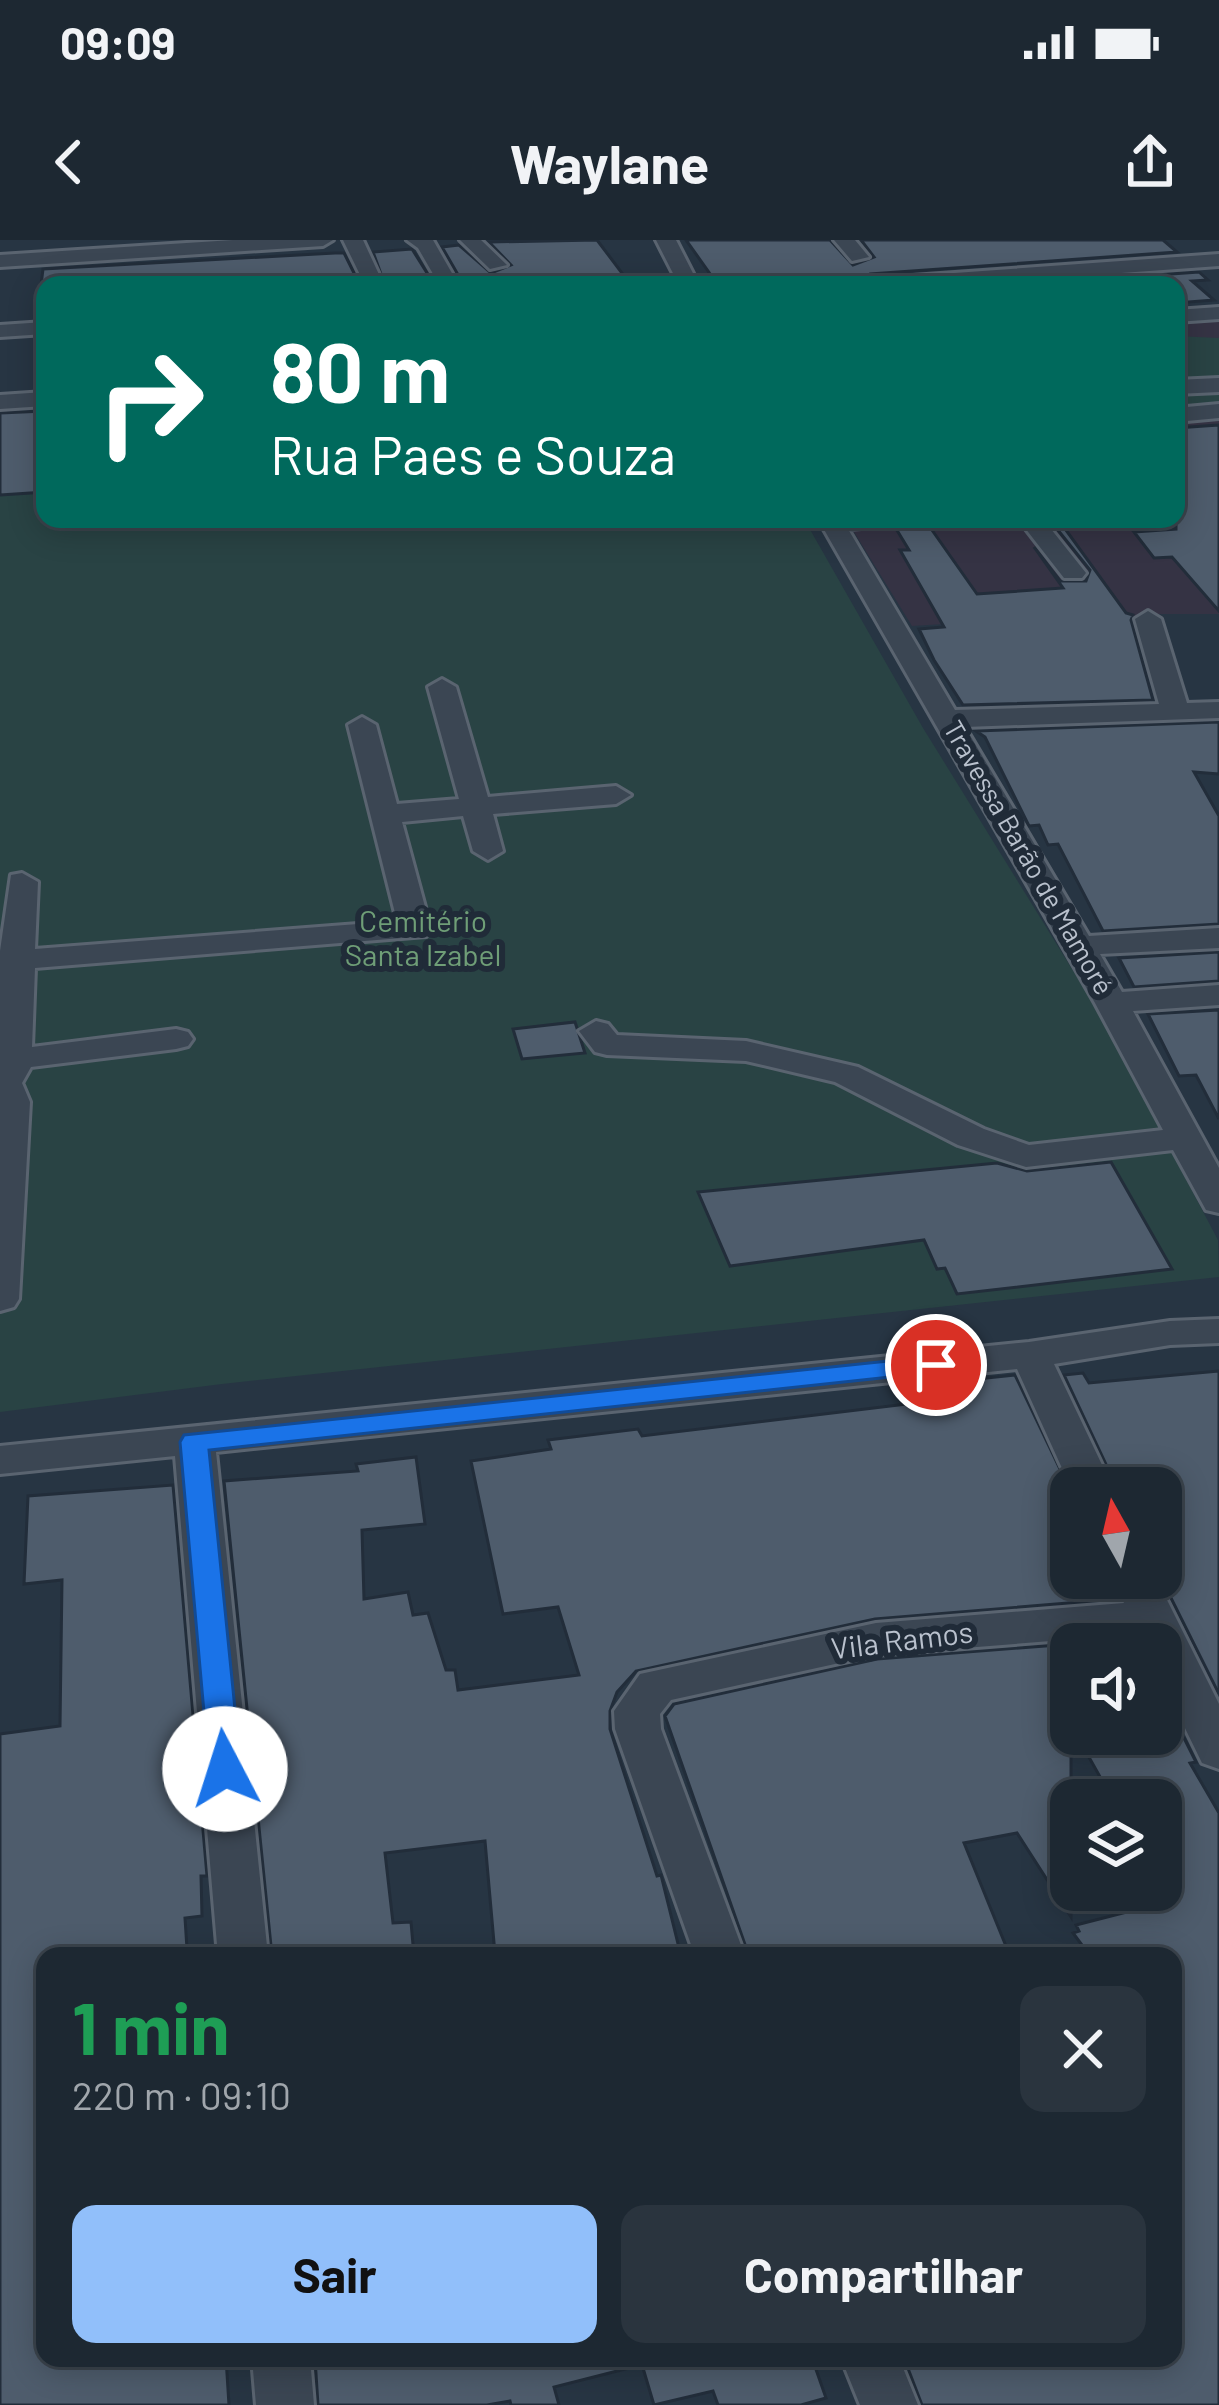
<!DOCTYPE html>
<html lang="pt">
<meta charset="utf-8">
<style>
:root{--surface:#1d2832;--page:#2a343e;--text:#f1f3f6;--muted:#a0a6ac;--line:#3b444d;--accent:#91bffa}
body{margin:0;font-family:Barlow,sans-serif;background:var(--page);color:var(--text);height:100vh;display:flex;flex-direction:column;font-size:45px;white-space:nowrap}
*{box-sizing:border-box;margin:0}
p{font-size:39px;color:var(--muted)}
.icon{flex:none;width:66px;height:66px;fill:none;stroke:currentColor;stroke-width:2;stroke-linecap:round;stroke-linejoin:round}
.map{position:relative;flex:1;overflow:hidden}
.drawer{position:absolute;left:36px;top:1707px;width:1146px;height:420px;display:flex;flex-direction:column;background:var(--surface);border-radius:24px;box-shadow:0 6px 30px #0003,0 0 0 3px var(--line)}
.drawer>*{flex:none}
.guide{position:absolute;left:36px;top:36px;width:1149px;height:252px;border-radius:24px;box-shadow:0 6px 30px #0003,0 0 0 3px var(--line);background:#00695c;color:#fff;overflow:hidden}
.needle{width:78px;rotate:352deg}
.controls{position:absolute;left:1050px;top:1227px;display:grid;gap:24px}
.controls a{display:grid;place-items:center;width:132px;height:132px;border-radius:24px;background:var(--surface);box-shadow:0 6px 30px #0003,0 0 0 3px var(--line);font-size:60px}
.pin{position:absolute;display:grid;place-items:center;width:102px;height:102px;color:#fff;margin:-51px;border:6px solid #fff;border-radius:50%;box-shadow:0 3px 12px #0007}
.me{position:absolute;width:132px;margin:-66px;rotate:355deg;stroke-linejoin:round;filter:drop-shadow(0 0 9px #0008)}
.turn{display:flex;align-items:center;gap:42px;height:252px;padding:0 36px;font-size:54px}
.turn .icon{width:156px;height:156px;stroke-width:2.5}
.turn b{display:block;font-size:84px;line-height:102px}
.round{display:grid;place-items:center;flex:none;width:126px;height:126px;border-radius:24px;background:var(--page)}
.overview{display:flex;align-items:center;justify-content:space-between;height:204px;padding:0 36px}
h1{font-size:72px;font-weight:700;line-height:90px;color:#1e9e55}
.action{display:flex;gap:24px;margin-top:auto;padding:24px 36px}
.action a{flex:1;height:138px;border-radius:24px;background:var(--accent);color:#111;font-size:48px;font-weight:700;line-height:138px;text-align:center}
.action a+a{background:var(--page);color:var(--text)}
.status{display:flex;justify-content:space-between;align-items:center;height:84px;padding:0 60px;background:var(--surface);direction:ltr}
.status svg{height:33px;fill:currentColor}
header{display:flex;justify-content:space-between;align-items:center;height:156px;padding:0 36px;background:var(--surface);font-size:54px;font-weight:700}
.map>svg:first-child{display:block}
.medical{fill:#353344}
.green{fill:#294344}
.building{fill:#4e5c6c;stroke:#222d3a;stroke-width:3}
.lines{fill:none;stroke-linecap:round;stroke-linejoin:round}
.minor-casing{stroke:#5a6470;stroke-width:6}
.minor{fill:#3b4653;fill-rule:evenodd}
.route{fill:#1a73e8;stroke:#114b97;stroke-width:3}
.labels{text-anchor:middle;stroke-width:12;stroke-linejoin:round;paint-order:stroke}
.far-street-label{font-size:27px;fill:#b9c1cd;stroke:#202b38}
.park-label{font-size:30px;fill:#6f9e77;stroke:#202b38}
.street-label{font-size:30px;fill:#b9c1cd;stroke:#202b38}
</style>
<div class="status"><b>09:09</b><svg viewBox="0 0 49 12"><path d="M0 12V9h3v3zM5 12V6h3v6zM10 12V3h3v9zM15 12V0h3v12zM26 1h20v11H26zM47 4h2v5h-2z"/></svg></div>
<header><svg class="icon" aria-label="back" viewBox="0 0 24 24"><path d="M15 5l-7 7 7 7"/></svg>Waylane<svg class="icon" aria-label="share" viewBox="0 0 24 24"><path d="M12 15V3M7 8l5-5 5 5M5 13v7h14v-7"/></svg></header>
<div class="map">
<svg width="1219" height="2165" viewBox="0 0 1219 2165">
<rect width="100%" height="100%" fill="#273543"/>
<path class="medical" d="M1219,73V374H1142L1146,390L1057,397L1043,378L912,386L846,279H1176V76Z"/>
<path class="green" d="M1176,96L1219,98V178L1176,182Z
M45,229V279H804L923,488L1093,763L1218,1000L1219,1037L222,1144L0,1172V232Z"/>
<path class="building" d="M597,0L631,45H385L373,12L412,9L432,41L450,44L457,33L442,7L459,5L491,33L511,25L489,2Z
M686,0H830L853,25L874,17L861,0H1163L1177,12L870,34L856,45H718Z
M335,13H344L360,45H41L43,29Z
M1199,32L1208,40L1192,41L1214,60L1176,63V45H1017Z
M45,171V252L0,255V173Z
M1219,185V371L1172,317L1154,318L1134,292L1176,289V188Z
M1049,279H1058L1126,373L1133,375L1131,380L1153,460L963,465L934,420L919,389L944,387L900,310H909L895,287L927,283L977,354L1063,348L1034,307L1060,341H1086L1090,330Z
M1219,482V534L1194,532L1219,576V684L1103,691L1058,604L1048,605L1039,585L1029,586L985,497L976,491Z
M1219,712V741L1134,747L1119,718Z
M1219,770V879L1196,835L1179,836L1148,774Z
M575,782L585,813L522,819L513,789Z
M1111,922L1172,1029L957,1054L945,1028L937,1029L924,1000L730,1026L698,952L997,923L1027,931Z
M1219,1131V1454L1161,1338V1248H1117L1064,1135L1083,1133L1089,1143Z
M1015,1135L1071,1252V1338H1108L1117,1359L875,1379L636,1431L617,1452L610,1471V1489L657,1636L661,1635L681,1716H550L549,1707L495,1714L485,1601L385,1613L393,1683L411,1682L414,1716H272L224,1241L358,1231L356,1224L416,1217L425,1284L362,1290L364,1359L408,1352L413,1375L428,1373L446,1430H455L458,1450L579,1435L558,1367L503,1374L471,1221L551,1209L548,1200L638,1189L642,1196L907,1164L901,1147Z
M173,1245L207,1636H201L202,1676L185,1678L187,1709L174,1711V1716H45V2118H226L229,2165H0V1494L60,1486L62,1340L24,1344L28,1256Z
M1136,1399L1139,1404H1071V1677L1017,1593L964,1603L1010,1716H943L940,1710L911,1716H749L665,1476L674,1464L877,1419Z
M1076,1494H1182L1196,1522L1190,1523L1219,1573V2165H922L904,2118H1173V1716H1119L1114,1708L1090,1716L1073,1693L1079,1691L1076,1685L1166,1662L1161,1652V1560H1113Z
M315,2118H628L629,2128L554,2147L559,2165H511L510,2161L487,2165H318Z
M640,2118H812L826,2158L801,2165H718L713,2151L654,2165Z"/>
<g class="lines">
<defs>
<path id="minor" d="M233,0H333L323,6L0,27V15Z
M343,0H363L382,41L379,45H365Z
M407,0H433L453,35L450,39H436L418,8Z
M460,0H481L507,25L490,29Z
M656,0H676L699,45H679Z
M834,0H855L869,17L852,21Z
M1219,14V26L954,45H860L870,39Z
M1219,67V79L1176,82V70Z
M45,82V94L0,97V85Z
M1219,138V152L1176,154V140Z
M45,152V166L0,169V155Z
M1219,164V178L1176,182V168Z
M818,279H900L888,286L848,289L955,470L1159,464L1135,379L1148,371L1161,379L1187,463L1219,462V478L965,487L1089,696L1219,688V708L1100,714L1122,752L1219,745V765L1133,771L1219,928V973L1206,970L1173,910L1026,927L958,905L835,842L746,821L607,815L595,812L579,791L596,781L608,784L617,795L746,801L858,827L984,889L1029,905L1163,890L1095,763Z
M1018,279H1043L1086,333L1082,338H1064Z
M442,439L456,447L488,557L616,546L631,555L616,564L493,574L503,611L488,620L473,611L463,576L402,582L431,689L426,696L35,728L32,807L176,789L188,792L193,799L188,806L176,809L31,827L22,843L30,862L19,1059L14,1067L0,1071V711L11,635L22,633L38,642L35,709L397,681L348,485L362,477L376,485L397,564L459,559L428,447Z
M1219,1079V1103L1170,1105L1054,1124L1113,1248H1071L1017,1129L216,1212L268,1716H218L175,1216L0,1234V1206L1029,1102L1170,1081Z
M1112,1338H1156L1219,1464V1529L1202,1523L1161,1439V1404H1144L1139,1394L876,1415L671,1460L660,1474L661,1489L745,1716H695L615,1489L614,1471L640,1434L876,1383L1124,1363Z
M252,2118H310L314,2165H256Z
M841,2118H899L918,2165H860Z"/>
</defs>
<use href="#minor" class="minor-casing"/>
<use href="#minor" class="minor"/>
</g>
<path class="route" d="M936,1116L950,1125L946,1131L209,1210L241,1529L237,1538L225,1542L213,1538L209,1529L180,1202L184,1195Z"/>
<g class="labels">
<g class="far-street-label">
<text transform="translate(1028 618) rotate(60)" y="9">Travessa Barão de Mamoré</text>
</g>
<g class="park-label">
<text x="423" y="692">Cemitério<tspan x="423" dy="34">Santa Izabel</tspan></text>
</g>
<g class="street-label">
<text transform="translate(902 1401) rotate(-7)" y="10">Vila Ramos</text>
</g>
</g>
</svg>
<div class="controls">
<a><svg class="needle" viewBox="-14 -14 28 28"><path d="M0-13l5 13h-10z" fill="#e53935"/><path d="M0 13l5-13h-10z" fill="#a0a6ac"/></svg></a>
<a><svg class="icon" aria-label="sound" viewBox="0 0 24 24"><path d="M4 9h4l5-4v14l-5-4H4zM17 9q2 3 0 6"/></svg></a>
<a><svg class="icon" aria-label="layers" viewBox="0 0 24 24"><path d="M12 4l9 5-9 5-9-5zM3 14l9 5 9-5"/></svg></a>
</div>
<div class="pin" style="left:936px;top:1125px;background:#d93025"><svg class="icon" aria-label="arrive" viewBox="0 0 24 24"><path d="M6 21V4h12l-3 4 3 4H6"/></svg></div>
<svg class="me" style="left:225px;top:1529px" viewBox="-20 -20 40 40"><circle r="19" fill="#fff"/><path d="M0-13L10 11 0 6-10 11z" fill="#1a73e8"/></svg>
<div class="guide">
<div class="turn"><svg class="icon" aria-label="right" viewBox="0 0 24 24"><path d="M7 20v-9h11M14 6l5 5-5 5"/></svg><div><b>80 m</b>Rua Paes e Souza</div></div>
</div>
<section class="drawer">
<div class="overview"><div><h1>1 min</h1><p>220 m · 09:10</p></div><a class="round"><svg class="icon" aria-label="close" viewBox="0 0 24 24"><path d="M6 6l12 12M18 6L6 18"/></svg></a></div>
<div class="action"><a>Sair</a><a>Compartilhar</a></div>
</section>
</div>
